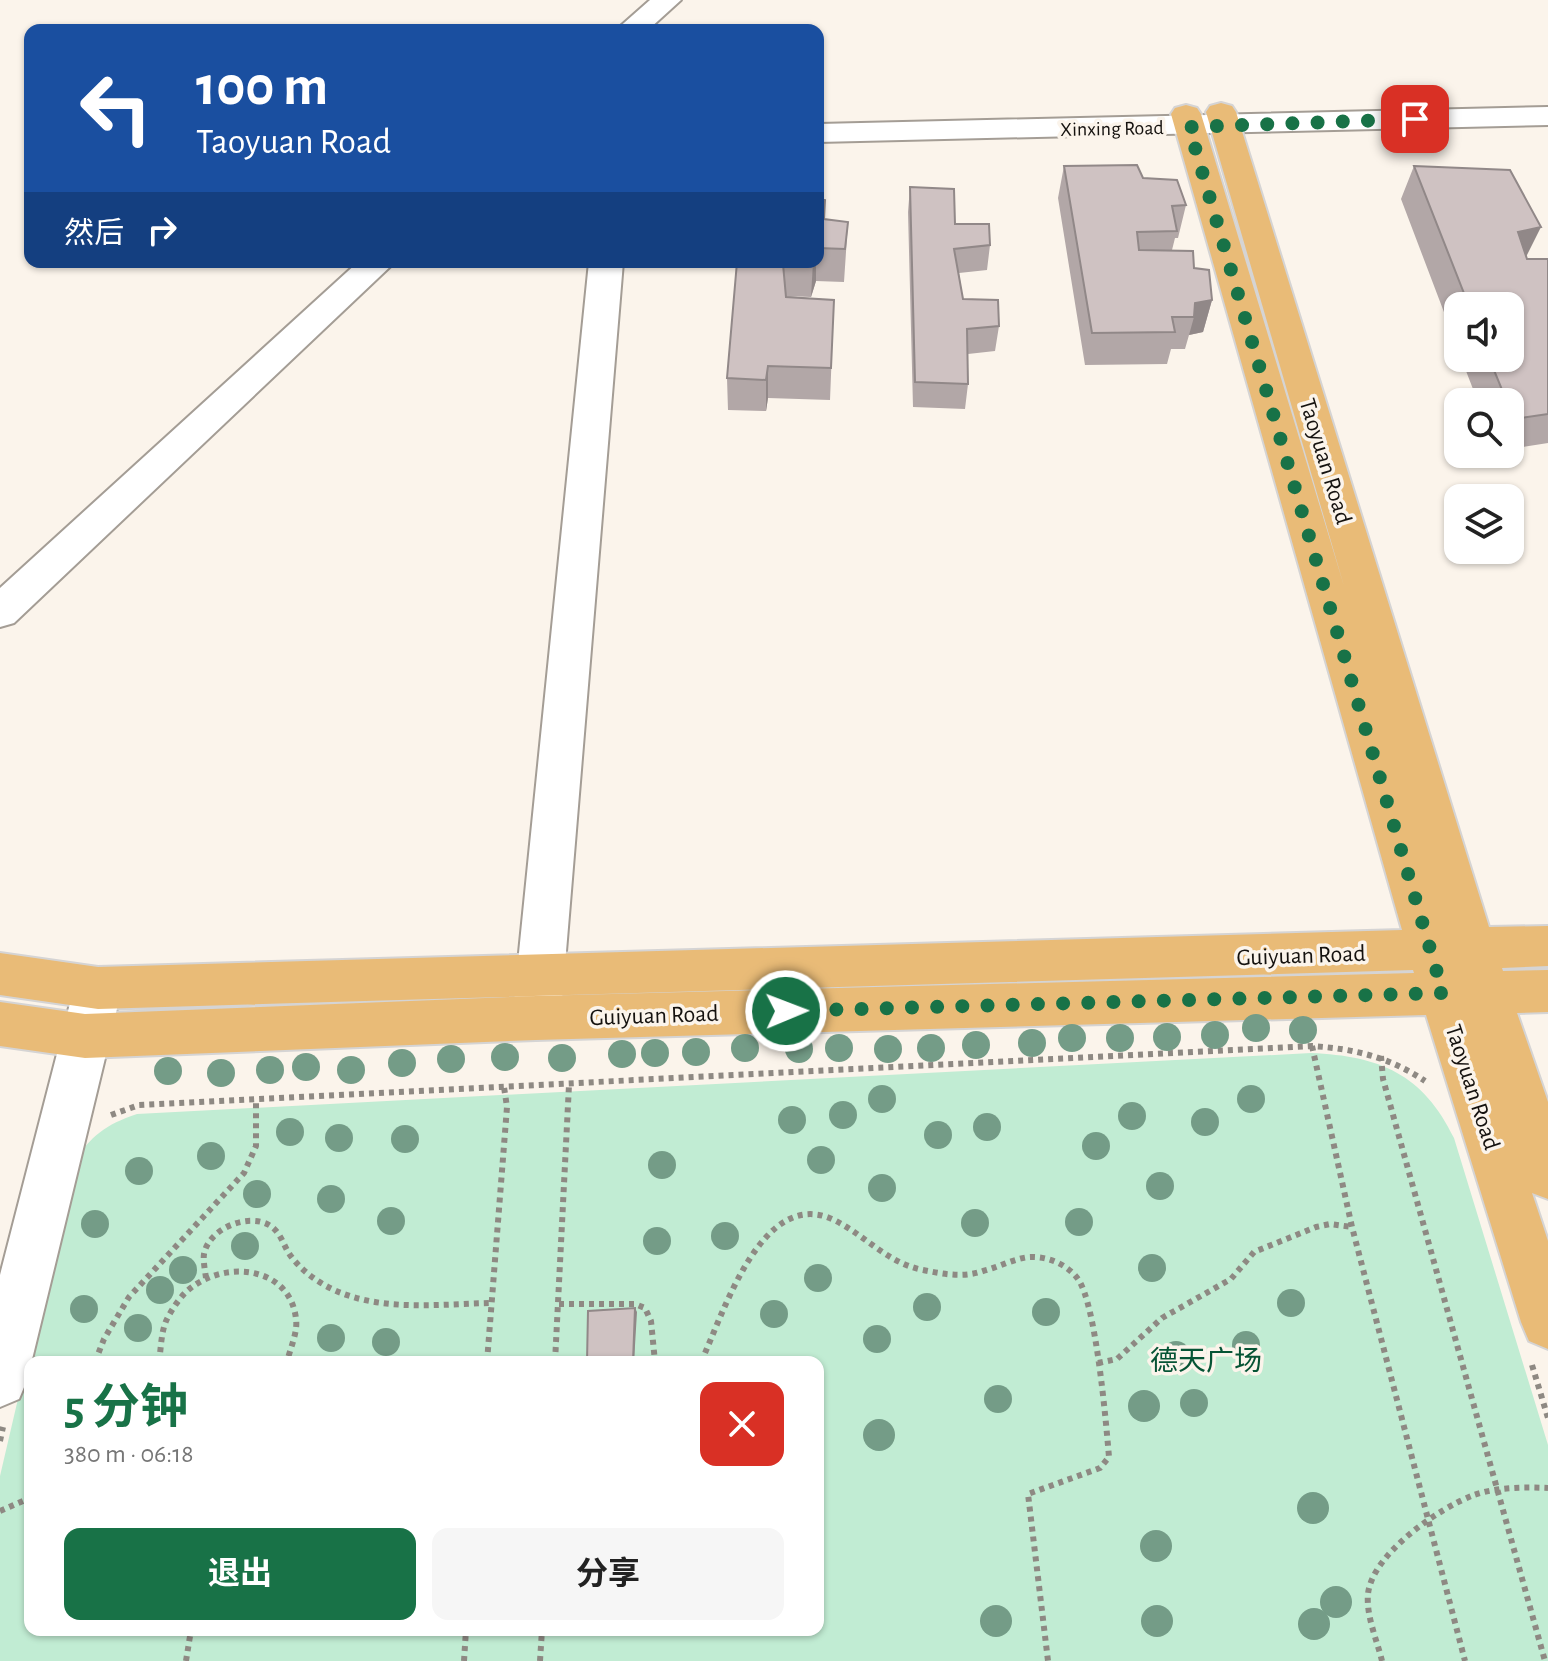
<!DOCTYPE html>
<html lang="zh">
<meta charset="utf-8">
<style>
:root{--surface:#fff;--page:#f6f6f6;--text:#222;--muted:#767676;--accent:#187247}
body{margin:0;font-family:"Alegreya Sans","Noto Sans SC",sans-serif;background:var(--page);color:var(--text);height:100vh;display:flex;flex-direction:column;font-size:30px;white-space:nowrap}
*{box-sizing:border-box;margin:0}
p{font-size:26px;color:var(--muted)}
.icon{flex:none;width:44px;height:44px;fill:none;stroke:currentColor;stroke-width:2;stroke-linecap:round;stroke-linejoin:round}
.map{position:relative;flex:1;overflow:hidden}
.details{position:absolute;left:24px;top:1356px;width:800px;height:280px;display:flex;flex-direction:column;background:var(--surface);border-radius:16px;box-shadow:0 2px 6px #0004}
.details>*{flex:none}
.hud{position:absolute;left:24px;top:24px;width:800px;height:244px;border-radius:16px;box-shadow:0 2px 6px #0004;background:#1a4fa0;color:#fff;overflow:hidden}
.fabs{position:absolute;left:1444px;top:292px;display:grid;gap:16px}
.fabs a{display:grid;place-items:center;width:80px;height:80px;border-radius:16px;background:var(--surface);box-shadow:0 2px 6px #0004;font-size:40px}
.pin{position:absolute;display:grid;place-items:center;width:68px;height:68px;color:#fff;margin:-34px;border-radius:16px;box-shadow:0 4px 12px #0006}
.me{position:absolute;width:88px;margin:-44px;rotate:89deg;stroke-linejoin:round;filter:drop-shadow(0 0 6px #0008)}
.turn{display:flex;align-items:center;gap:28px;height:168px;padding:0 40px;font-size:36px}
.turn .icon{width:104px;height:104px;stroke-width:2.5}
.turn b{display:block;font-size:56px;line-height:68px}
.then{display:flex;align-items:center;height:76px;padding:0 40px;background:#0003;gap:16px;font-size:30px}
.round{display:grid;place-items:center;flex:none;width:84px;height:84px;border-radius:16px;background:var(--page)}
.headline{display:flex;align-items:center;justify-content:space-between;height:136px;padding:0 40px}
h1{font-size:48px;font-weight:700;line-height:60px;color:var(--accent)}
.action{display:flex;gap:16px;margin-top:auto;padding:16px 40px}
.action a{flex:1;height:92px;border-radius:16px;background:var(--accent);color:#fff;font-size:32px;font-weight:700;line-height:92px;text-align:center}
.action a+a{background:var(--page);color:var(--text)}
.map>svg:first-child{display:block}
.green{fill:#c1ecd3;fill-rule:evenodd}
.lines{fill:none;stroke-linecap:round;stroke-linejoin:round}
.minor-casing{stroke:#a49d95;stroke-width:4}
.major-casing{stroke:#d5d4d4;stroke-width:4}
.path{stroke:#8e8983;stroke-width:6;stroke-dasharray:5 5;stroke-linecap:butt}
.minor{fill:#fff;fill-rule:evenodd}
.major{fill:#e9bb77;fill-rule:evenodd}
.tree{fill:#749c87}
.wall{fill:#b2a7a7}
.shaded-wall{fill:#918888}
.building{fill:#cfc2c2;stroke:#918888;stroke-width:2}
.route{stroke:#187247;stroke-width:14;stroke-dasharray:0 25.2}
.labels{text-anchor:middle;stroke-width:7;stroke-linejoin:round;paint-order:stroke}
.far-street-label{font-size:20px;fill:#15120f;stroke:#fbf4eb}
.street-label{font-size:24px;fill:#15120f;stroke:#fbf4eb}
.near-park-label{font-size:28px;fill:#065435;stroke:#fbf4eb}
</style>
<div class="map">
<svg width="1548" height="1661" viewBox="0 0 1548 1661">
<rect width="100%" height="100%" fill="#fbf4eb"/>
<path class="green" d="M1311,1053C1380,1056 1423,1074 1454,1138L1548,1445V1661H0V1476L73,1163C92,1135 105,1125 137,1114ZM30,1362H818V1630H30Z"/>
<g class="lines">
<defs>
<path id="minor" d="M650,0H681L648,30H616Z
M1548,107V125L818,142L819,124Z
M358,262H395L14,623L0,627V588Z
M589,262H623L561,1012L554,1027L537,1033L520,1027L513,1012Z
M98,967L115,973L122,988L27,1380L19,1399L0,1407V1275L74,988L81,973Z"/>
<path id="major" d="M1221,103L1232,106L1236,112L1489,927L1548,926V966L1502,968L1503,971L1548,970V1012L1517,1013L1548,1102V1199L1532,1193L1548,1241V1349L1529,1341L1521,1322L1426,1015L536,1040L85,1058L0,1046V1002L85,1014L536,996L1414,973L1413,970L98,1009L0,995V953L98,967L1402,930L1171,114L1175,108L1186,105L1197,108L1201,114L1344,586L1206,112L1210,106Z"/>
</defs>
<use href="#minor" class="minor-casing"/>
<use href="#major" class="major-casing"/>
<path class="path" d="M1312,1046L1352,1227L1465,1661
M1381,1056L1383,1079L1545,1661
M111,1115L139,1105L1312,1046C1355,1049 1389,1057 1425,1081
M206,1278C205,1270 203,1261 204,1254C209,1228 248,1213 269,1225C281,1232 283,1245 290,1255C303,1273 324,1287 344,1294C390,1311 443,1304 491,1303
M559,1304H635L645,1308L651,1321L655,1362
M95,1362L104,1339L129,1297L244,1173L256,1146V1100
M159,1362C161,1349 161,1331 167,1319C171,1311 178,1300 185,1293C220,1259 290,1264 296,1319C298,1332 290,1349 287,1362
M487,1362L507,1107L504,1087
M555,1362L569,1085
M701,1362C723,1315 762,1185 834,1220C865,1235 887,1263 923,1270C943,1274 963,1278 983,1271C999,1267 1013,1259 1029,1257C1047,1256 1067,1264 1078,1279C1096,1304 1106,1422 1109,1457L1100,1468L1028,1494L1048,1661
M1098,1363L1117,1359L1162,1318L1231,1279L1254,1252L1316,1227L1330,1224L1352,1227
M1532,1365L1548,1418
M0,1441L3,1427
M0,1511L30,1498
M186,1661L191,1630
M464,1661L466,1630
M540,1661L542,1630
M1382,1661C1377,1640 1366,1616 1368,1594C1372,1554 1439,1508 1474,1495C1497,1487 1524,1487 1548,1488"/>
<use href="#minor" class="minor"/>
<use href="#major" class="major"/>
</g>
<g class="tree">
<circle cx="1256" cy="1028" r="14"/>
<circle cx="1303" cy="1030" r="14"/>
<circle cx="1215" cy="1035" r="14"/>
<circle cx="1167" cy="1037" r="14"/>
<circle cx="1072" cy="1038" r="14"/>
<circle cx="1120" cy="1038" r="14"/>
<circle cx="1032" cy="1043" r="14"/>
<circle cx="976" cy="1045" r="14"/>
<circle cx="745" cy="1048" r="14"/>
<circle cx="839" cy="1048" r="14"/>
<circle cx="931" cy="1048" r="14"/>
<circle cx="799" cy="1049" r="14"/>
<circle cx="888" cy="1049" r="14"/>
<circle cx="696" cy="1052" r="14"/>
<circle cx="655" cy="1053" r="14"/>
<circle cx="622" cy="1054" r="14"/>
<circle cx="505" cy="1057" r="14"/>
<circle cx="562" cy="1058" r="14"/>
<circle cx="451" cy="1059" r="14"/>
<circle cx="402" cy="1063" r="14"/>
<circle cx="306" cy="1067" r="14"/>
<circle cx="270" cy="1070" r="14"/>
<circle cx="351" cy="1070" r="14"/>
<circle cx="168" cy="1071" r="14"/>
<circle cx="221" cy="1073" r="14"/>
<circle cx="882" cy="1099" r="14"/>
<circle cx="1251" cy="1099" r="14"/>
<circle cx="843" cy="1115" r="14"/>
<circle cx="1132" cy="1116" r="14"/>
<circle cx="792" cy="1120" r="14"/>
<circle cx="1205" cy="1122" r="14"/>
<circle cx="987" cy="1127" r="14"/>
<circle cx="290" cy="1132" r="14"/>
<circle cx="938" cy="1135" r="14"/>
<circle cx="339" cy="1138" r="14"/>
<circle cx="405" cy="1139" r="14"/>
<circle cx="1096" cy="1146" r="14"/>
<circle cx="211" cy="1156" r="14"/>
<circle cx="821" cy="1160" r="14"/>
<circle cx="662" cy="1165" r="14"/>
<circle cx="139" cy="1171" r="14"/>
<circle cx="1160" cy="1186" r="14"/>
<circle cx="882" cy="1188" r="14"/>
<circle cx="257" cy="1194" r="14"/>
<circle cx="331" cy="1199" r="14"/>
<circle cx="391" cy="1221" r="14"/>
<circle cx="1079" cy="1222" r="14"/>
<circle cx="975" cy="1223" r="14"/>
<circle cx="95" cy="1224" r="14"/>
<circle cx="725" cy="1236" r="14"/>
<circle cx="657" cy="1241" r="14"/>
<circle cx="245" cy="1246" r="14"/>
<circle cx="1152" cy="1268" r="14"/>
<circle cx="183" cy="1270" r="14"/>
<circle cx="818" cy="1278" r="14"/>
<circle cx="160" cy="1290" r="14"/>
<circle cx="1291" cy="1303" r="14"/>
<circle cx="927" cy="1307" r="14"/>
<circle cx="84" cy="1309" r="14"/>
<circle cx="1046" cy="1312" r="14"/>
<circle cx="774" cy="1314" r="14"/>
<circle cx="138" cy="1328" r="14"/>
<circle cx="331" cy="1338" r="14"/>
<circle cx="877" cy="1339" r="14"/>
<circle cx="386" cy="1342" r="14"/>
<circle cx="1246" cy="1345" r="14"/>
<circle cx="1176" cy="1355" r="14"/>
<circle cx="998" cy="1399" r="14"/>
<circle cx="1194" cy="1403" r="14"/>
<circle cx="1144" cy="1406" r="16"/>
<circle cx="879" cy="1435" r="16"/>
<circle cx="1313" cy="1508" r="16"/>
<circle cx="1156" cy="1546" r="16"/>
<circle cx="1336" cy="1602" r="16"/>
<circle cx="996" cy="1621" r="16"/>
<circle cx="1157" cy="1621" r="16"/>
<circle cx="1314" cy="1624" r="16"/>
</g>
<path class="wall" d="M1064,166L1143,178L1186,205L1178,238H1175L1172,250L1194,268L1212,300L1203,332L1189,335L1185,349H1171L1167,364L1085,365L1058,198Z
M1414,166L1527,257V259H1548V443L1510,449V402H1478L1461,358H1510V306H1458V349L1401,199Z
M910,187L955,224L990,245L987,270L959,273L963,299L999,326L995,351L968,354V384L965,409L913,407L908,212Z
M818,199L824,219L848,222L844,282L816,281L811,297L786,296L834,300L830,400L768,398L766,411L728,410L727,378L737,262H818Z"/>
<path class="shaded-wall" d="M1541,227L1525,259L1518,232Z
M813,262H816V281L811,297Z
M1212,300L1203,332L1189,335L1194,317L1195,303Z
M768,366V398L766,411V380Z
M635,1308L637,1312L634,1362H633Z"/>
<path class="building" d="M1137,165L1143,178L1177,180L1186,205L1172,206L1177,231L1137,232L1139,250L1193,251L1194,268L1209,270L1212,300L1195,303L1194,317H1172L1175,332L1092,333L1064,166Z
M1414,166L1510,170L1541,227L1518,232L1527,259H1548V414L1513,419L1510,411V402H1507L1489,358H1510V306H1469Z
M910,187L954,189L955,224H989L990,245L954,249L963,299L998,300L999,326L967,329L968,384L915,382Z
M818,199L825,200L824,219L848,222L845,249L818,248Z
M737,262H813L812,265L783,264L786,297L834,300L831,368L768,366L766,380L727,378Z
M635,1308L633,1362H587L588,1311Z"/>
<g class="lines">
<path class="route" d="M786,1011L1443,993L1189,127L1415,119"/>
</g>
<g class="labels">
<g class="far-street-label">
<text transform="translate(1112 128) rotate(-1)" y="7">Xinxing Road</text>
</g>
<g class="street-label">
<text transform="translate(1326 461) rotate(73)" y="8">Taoyuan Road</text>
<text transform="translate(1301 955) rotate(-2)" y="8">Guiyuan Road</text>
<text transform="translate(654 1015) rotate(-2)" y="8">Guiyuan Road</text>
<text transform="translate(1473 1087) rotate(72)" y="8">Taoyuan Road</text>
</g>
<g class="near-park-label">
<text x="1206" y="1370">德天广场</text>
</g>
</g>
</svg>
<div class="fabs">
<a><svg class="icon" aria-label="sound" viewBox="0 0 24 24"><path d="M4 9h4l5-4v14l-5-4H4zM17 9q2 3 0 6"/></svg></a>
<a><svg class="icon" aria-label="search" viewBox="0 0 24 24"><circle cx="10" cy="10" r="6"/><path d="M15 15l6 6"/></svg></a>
<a><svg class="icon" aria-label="layers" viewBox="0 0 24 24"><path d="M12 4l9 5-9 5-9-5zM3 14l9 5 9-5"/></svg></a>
</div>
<div class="pin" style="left:1415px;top:119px;background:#d93025"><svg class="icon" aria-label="arrive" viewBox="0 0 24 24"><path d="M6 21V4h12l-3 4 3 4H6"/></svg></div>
<svg class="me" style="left:786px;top:1011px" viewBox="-20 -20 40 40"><circle r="17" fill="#187247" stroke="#fff" stroke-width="3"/><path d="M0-11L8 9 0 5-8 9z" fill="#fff"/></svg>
<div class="hud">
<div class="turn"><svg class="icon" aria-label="left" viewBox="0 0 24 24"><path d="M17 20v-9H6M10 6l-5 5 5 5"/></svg><div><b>100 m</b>Taoyuan Road</div></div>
<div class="then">然后<svg class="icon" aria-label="right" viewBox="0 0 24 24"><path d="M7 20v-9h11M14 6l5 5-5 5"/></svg></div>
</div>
<section class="details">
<div class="headline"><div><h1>5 分钟</h1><p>380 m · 06:18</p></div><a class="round" style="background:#d93025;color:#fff"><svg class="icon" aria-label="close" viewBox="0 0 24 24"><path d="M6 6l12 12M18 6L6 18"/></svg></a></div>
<div class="action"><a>退出</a><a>分享</a></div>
</section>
</div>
